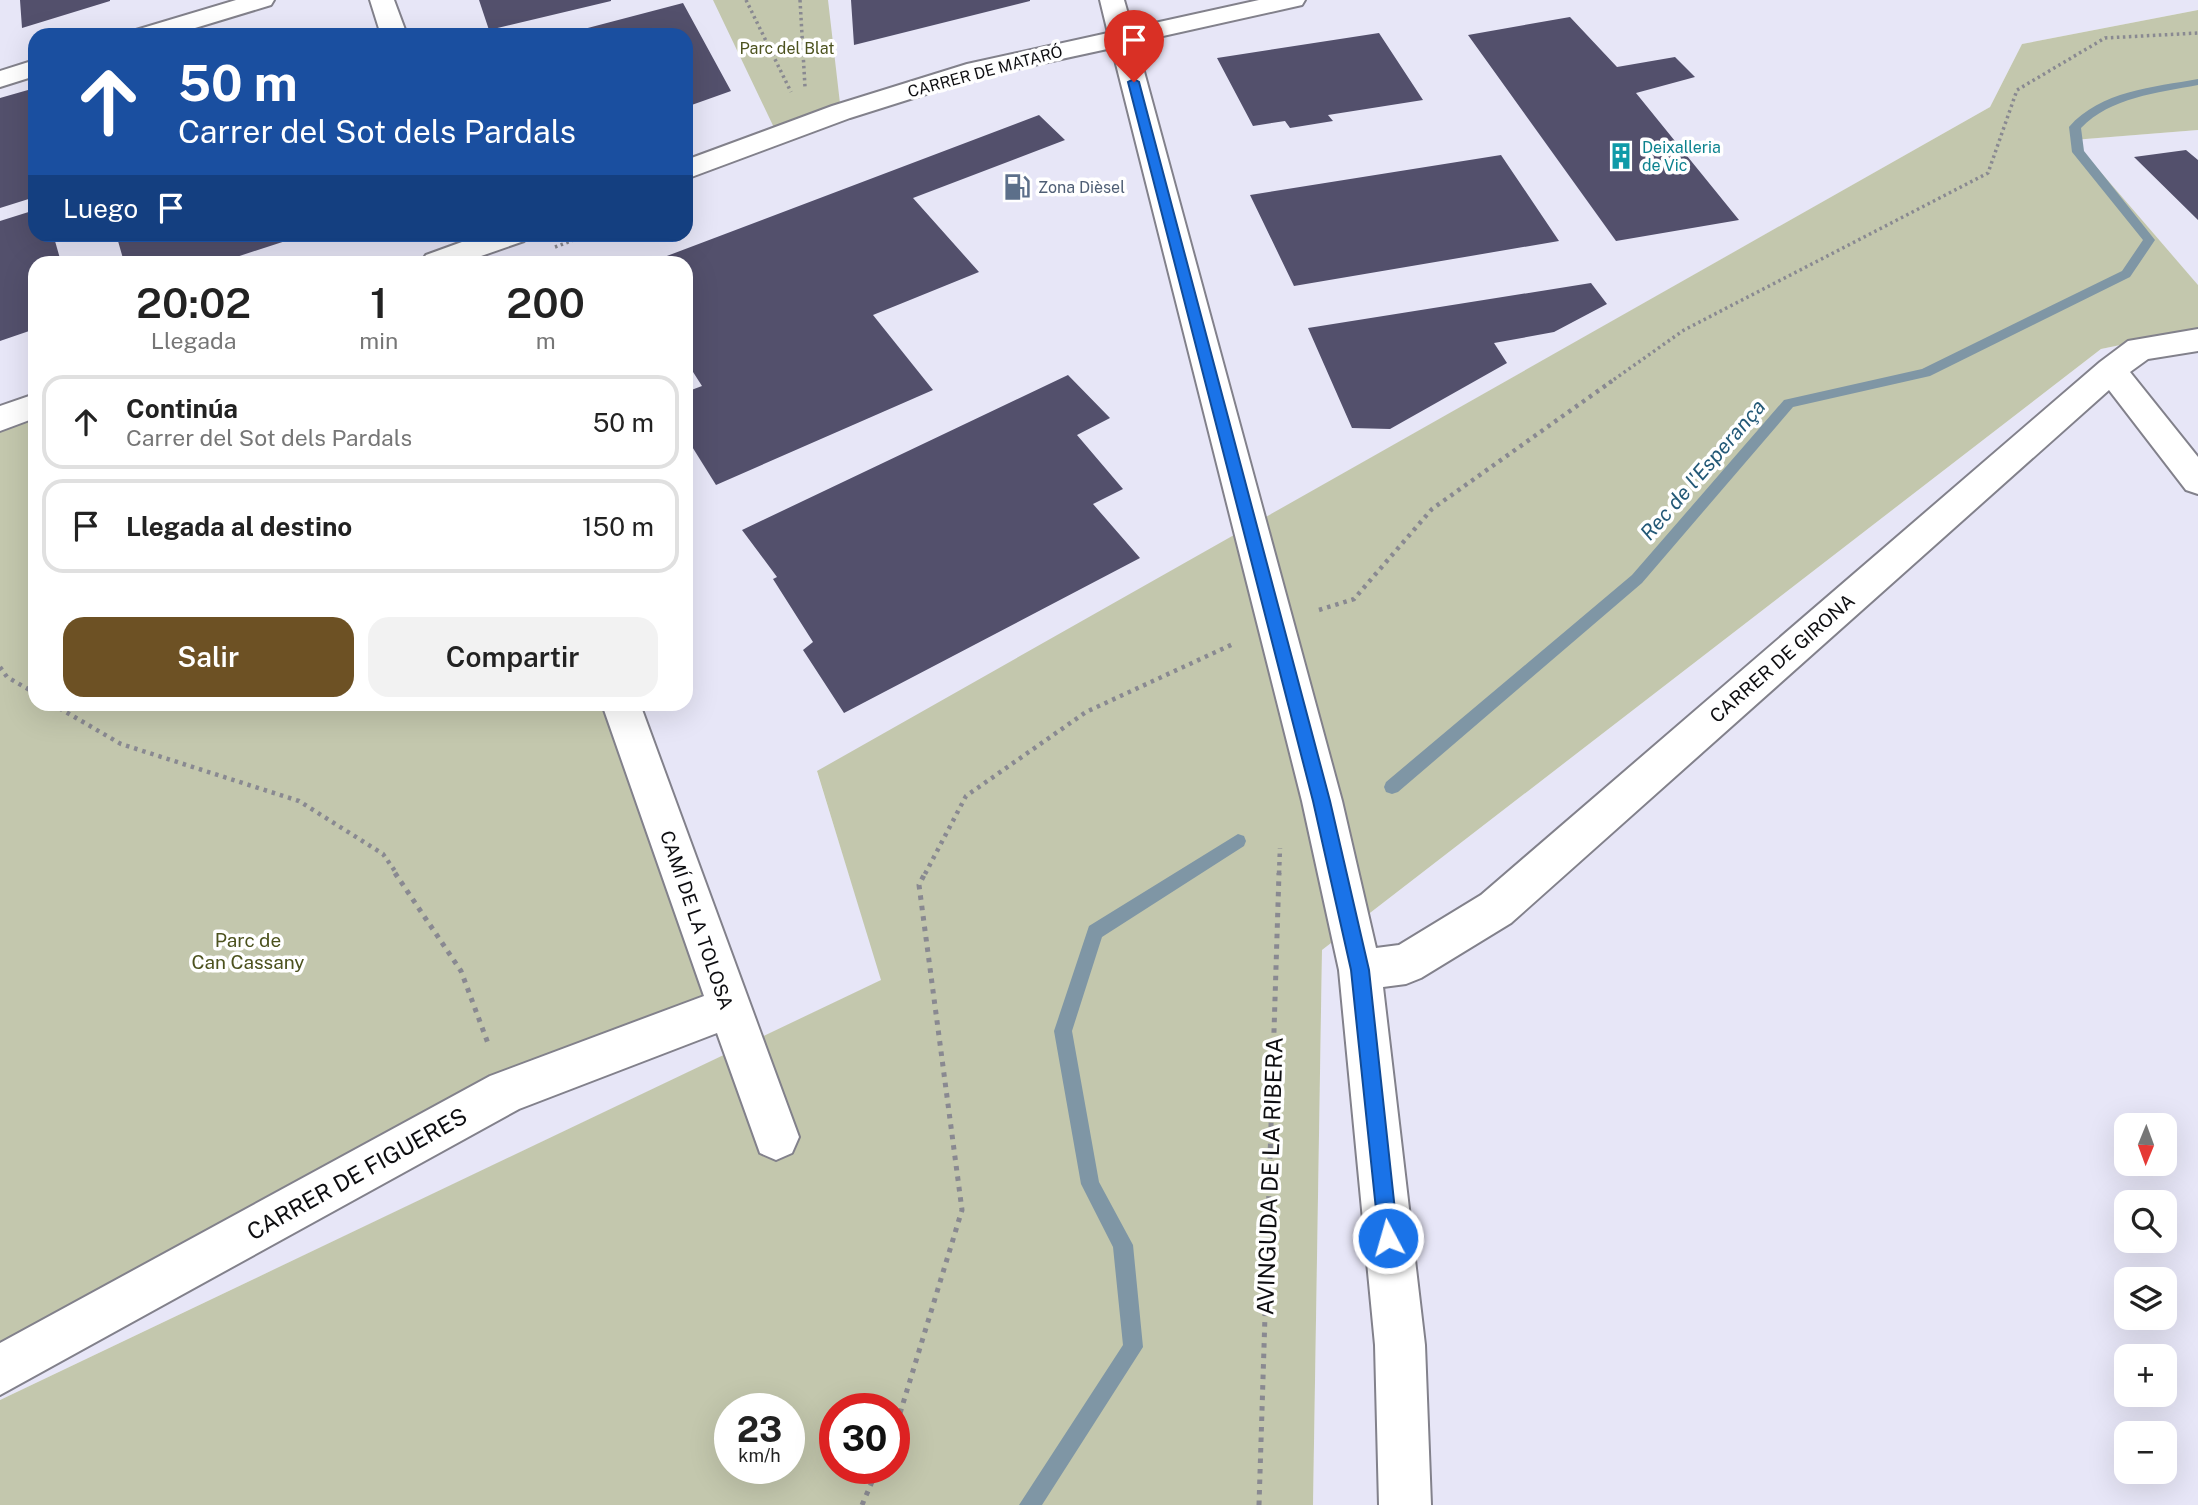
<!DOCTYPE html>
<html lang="es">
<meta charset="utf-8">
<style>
:root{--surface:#fff;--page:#f2f2f2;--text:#222;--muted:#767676;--line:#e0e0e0;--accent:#6d5124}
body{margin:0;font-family:"Public Sans",sans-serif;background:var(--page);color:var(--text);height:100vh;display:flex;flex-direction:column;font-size:26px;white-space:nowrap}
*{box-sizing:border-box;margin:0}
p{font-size:23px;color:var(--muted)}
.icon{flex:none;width:38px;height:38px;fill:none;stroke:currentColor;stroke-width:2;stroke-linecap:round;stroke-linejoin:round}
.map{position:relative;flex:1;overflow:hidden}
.drawer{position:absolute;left:28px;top:256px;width:665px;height:455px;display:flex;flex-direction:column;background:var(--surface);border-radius:21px;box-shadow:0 7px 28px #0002}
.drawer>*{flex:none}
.hud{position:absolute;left:28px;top:28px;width:665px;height:214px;border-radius:21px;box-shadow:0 7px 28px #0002;background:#1a4fa0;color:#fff;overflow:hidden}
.needle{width:46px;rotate:181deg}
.buttons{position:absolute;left:2114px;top:1113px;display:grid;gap:14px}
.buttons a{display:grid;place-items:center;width:63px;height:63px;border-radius:14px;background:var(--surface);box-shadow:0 7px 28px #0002;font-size:35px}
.speed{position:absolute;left:714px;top:1393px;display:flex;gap:14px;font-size:35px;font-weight:700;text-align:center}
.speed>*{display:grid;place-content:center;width:91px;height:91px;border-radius:50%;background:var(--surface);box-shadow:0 7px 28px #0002;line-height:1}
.speed small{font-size:18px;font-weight:400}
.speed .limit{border:10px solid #d22;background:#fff;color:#111}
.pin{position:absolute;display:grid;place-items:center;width:60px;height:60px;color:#fff;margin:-72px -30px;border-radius:50% 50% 50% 0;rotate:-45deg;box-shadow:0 0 7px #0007}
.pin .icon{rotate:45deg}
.me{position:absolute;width:77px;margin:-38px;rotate:354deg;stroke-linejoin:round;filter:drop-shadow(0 0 5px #0008)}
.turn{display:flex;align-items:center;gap:24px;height:147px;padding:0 35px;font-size:32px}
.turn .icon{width:91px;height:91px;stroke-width:2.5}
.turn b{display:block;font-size:49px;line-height:60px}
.then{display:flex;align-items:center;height:66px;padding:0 35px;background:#0003;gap:14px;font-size:26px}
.eta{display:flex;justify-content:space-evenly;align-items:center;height:119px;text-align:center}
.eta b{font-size:42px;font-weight:600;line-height:49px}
.button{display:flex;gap:14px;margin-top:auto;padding:14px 35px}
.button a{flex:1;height:80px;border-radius:21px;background:var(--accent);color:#fff;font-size:28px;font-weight:600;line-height:80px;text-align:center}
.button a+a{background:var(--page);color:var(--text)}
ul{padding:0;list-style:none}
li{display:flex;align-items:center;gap:21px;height:94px;margin:0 14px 10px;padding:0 21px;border:4px solid var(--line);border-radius:21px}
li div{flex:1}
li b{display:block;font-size:26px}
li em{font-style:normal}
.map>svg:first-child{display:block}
.built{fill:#e7e6f7;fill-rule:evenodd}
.green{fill:#c3c7ad;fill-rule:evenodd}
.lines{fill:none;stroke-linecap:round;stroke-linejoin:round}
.stream{fill:#7f96a5;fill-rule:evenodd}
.building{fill:#53506c}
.minor-casing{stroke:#82818b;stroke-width:4}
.path-far2{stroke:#898991;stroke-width:3.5;stroke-dasharray:2.5 3.5;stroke-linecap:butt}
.path-far1{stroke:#898991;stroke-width:4.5;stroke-dasharray:3.5 5;stroke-linecap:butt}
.path{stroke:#898991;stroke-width:5;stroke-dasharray:4.5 6;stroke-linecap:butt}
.minor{fill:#fff;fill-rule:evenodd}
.route{fill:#1a73e8;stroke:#114b97;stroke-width:2}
.labels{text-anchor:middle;stroke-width:7;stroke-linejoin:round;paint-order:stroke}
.far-park-label{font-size:16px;fill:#4c521e;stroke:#fff}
.far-street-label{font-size:16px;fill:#0e0e11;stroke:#fff}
.far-culture-label{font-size:16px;fill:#0d838f;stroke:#fff;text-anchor:start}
.far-service-label{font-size:16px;fill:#4e5e75;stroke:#fff;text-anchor:start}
.street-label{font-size:19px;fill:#0e0e11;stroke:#fff}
.park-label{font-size:19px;fill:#4c521e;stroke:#fff}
.water-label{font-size:21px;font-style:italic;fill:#235977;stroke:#fff}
.near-street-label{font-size:23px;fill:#0e0e11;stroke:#fff}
</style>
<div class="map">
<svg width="2198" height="1505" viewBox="0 0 2198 1505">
<rect width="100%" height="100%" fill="#f3f3fe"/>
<path class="built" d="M0,0H2198V10L2022,44L1990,107L817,772L882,980L0,1400ZM35,35H686V234H35ZM35,262H686V704H35Z
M2198,130V285L2072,140Z
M2198,329V1505H1313L1322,950L2101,349ZM2126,1125H2165V1164H2126ZM2126,1202H2165V1241H2126ZM2126,1279H2165V1318H2126ZM2126,1356H2165V1395H2126ZM2126,1433H2165V1472H2126Z"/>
<path class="green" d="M713,0H828L841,112L778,136Z
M2198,10V130L2073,140L2198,285V329L2101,349L1322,950L1313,1505H0V1400L881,980L817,771L1990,107L2022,44ZM730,1409H789V1468H730ZM835,1409H894V1468H835Z
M35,406V704H621L728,1008L506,1092L0,1370V419Z"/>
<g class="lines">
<path class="stream" d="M2198,79V85C2157,93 2111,97 2081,128L2084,151L2155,240L2130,277L1930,376L1793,407L1642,583L1398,792L1392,794L1386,792L1384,787L1386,782L1632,575L1784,400L1922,369L2122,271L2143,240L2072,152L2069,127C2100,91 2154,87 2198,79Z
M1238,834L1244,836L1246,841L1244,846L1102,937L1072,1031L1099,1182L1133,1245L1143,1347L1042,1505H1019L1123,1345L1113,1247L1081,1184L1054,1031L1089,926Z"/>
</g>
<path class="building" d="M20,0H110V1L22,28Z
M479,0H611V1L489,30Z
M851,0H1030V1L854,45Z
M683,3L731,91L686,107V35H561Z
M1570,17L1617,67L1675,57L1695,77L1636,93L1739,220L1616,241L1468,35Z
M1379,33L1423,100L1328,115L1333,121L1290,128L1285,121L1253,126L1217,58Z
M35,88V197L0,208V98Z
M1039,115L1065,140L913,198L979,272L873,315L933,390L716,485L686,437V392L702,386L686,361V262H651Z
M2186,150L2198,160V220L2134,157Z
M1501,155L1559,241L1294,286L1250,195Z
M35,210V234H53L61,262H35V329L0,341V221Z
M116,234H304V235L221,262H124Z
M1591,283L1607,304L1554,332L1494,343L1507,363L1390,429L1352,428L1308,328Z
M1068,375L1110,418L1077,435L1123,489L1093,504L1140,558L844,713L803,650L813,642L773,579L777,577L742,530Z"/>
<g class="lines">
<defs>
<path id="minor" d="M236,0H274L271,5L172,35H132L136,30Z
M370,0H394L407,35H381Z
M1100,0H1124L1132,28L1259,0H1305L1302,5L1136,42L1342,801L1376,948L1399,945L1481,895L2100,362L2128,341L2198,329V351L2148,359L2130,372L2198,457V494L2186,490L2109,390L1511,923L1421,978L1406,984L1383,987L1425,1345L1431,1505H1379L1375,1345L1339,970L1302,801L1112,48L983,76L850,118L686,179V160L832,106L967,64L1108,33Z
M35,60V76L0,87V71Z
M484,234H528L524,241L464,262H421L426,255Z
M35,394V418L0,431V406Z
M602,704H640L799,1137L792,1153L776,1160L760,1153L717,1033L519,1109L0,1395V1343L490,1076L704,996Z"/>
</defs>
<use href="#minor" class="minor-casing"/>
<path class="path-far2" d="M746,0L791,92
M800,0L805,87
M555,247L590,234
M1609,383L1684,330L1988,173L2017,90L2105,38L2198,33"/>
<path class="path-far1" d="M1319,610L1354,599L1432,509L1612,381
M0,667L7,677L35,693
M52,704L121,744L299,801L383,854L397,874
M925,874L966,796L1086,712L1233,644
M1279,874L1280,848"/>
<path class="path" d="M395,873L461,971L489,1046
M894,1433L962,1210L919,885L925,873
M862,1505L878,1468
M1259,1505L1279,873"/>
<use href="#minor" class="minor"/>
</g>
<path class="route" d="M1134,79L1139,82L1330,801L1369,970L1398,1238L1395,1245L1388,1248L1382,1245L1379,1238L1351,970L1313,801L1128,82Z"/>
<defs>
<symbol id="building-bare" viewBox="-9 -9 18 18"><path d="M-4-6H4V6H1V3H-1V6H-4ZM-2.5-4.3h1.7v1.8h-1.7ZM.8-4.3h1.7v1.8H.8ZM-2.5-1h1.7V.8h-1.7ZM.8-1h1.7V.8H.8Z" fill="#0f9aa8" stroke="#fff" stroke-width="2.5" paint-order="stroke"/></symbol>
<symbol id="fuel-bare" viewBox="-9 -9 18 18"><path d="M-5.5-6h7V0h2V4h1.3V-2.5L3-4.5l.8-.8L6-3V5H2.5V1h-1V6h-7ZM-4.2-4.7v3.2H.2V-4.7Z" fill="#5c6f8a" stroke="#fff" stroke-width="2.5" paint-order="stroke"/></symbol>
</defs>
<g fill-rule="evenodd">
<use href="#building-bare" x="1602" y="137" width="38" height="38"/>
<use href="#fuel-bare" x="998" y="168" width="38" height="38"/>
</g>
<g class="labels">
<g class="far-park-label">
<text x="787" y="54">Parc del Blat</text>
</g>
<g class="far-street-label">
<text transform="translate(985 71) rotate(-15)" y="6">CARRER DE MATARÓ</text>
</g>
<g class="far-culture-label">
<text x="1642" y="153">Deixalleria<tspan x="1642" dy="18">de Vic</tspan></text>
</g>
<g class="far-service-label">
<text x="1038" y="193">Zona Dièsel</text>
</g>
<g class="street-label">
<text transform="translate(1782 658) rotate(-41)" y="7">CARRER DE GIRONA</text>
<text transform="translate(697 920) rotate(71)" y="7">CAMÍ DE LA TOLOSA</text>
</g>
<g class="park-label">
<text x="248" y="947">Parc de<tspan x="248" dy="22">Can Cassany</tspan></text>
</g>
<g class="water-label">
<text transform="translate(1703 470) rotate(-49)" y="7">Rec de l'Esperança</text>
</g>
<g class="near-street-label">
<text transform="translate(357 1174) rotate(-29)" y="8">CARRER DE FIGUERES</text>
<text transform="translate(1270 1176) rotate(-88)" y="8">AVINGUDA DE LA RIBERA</text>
</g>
</g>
</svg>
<div class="buttons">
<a><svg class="needle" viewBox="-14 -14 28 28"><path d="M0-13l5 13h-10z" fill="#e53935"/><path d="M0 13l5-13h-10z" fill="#767676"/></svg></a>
<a><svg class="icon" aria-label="search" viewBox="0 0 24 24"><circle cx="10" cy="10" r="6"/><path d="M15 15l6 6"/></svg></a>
<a><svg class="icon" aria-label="layers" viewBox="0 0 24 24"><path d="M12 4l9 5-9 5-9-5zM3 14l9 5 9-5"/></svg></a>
<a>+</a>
<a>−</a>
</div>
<div class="speed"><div>23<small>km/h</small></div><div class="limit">30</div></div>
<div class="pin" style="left:1134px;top:82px;background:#d93025"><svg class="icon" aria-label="arrive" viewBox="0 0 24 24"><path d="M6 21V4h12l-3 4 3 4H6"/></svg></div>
<svg class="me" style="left:1388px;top:1238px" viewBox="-20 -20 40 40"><circle r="17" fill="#1a73e8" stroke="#fff" stroke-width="3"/><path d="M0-11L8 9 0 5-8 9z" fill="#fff"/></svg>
<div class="hud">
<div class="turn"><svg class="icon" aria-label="ahead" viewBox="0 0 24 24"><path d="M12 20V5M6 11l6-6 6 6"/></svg><div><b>50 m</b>Carrer del Sot dels Pardals</div></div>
<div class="then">Luego<svg class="icon" aria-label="arrive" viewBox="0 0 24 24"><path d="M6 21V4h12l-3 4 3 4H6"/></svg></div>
</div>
<section class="drawer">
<div class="eta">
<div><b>20:02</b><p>Llegada</p></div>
<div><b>1</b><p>min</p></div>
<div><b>200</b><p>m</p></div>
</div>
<ul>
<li><svg class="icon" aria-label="ahead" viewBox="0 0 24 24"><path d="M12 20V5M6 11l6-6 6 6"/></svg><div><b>Continúa</b><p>Carrer del Sot dels Pardals</p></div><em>50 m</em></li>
<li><svg class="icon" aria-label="arrive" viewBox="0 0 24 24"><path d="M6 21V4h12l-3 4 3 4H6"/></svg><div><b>Llegada al destino</b></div><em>150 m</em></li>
</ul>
<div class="button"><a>Salir</a><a>Compartir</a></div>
</section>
</div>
